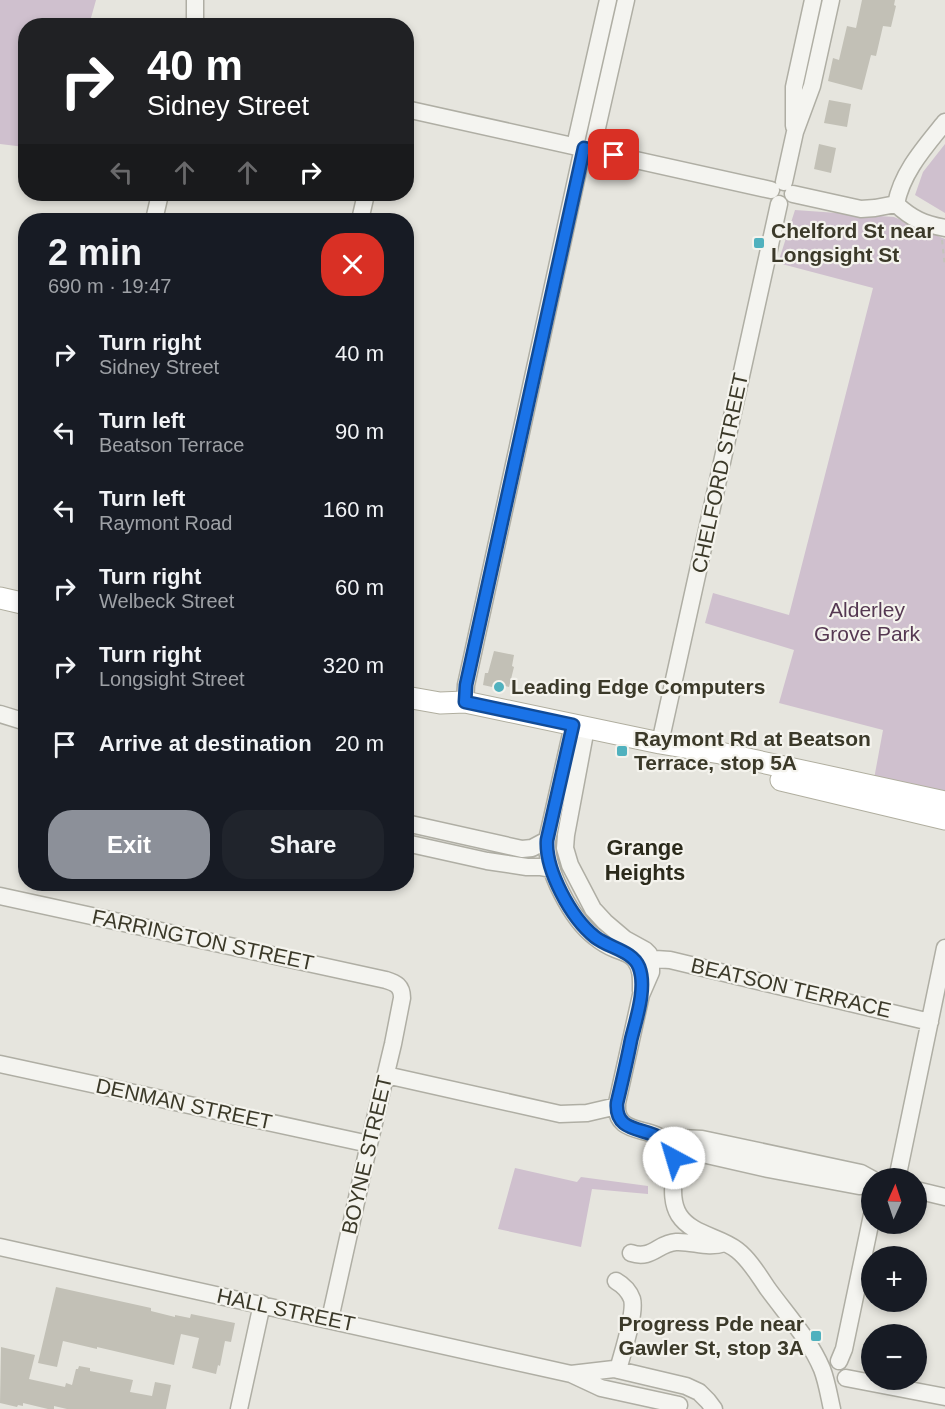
<!DOCTYPE html>
<meta charset="utf-8">
<style>
:root{--surface:#171b24;--page:#20242c;--text:#f1f3f6;--muted:#9ea1a6;--accent:#8c9099}
body{margin:0;font-family:Helvetica,sans-serif;background:var(--page);color:var(--text);height:100vh;display:flex;flex-direction:column;font-size:22px;white-space:nowrap}
*{box-sizing:border-box;margin:0}
p{font-size:20px;color:var(--muted)}
.icon{flex:none;width:33px;height:33px;fill:none;stroke:currentColor;stroke-width:2;stroke-linecap:round;stroke-linejoin:round}
.map{position:relative;flex:1;overflow:hidden}
.drawer{position:absolute;left:18px;top:213px;width:396px;height:678px;display:flex;flex-direction:column;background:var(--surface);border-radius:24px;box-shadow:0 3px 9px #0003}
.drawer>*{flex:none}
.banner{position:absolute;left:18px;top:18px;width:396px;height:183px;border-radius:24px;box-shadow:0 3px 9px #0003;background:#202124;color:#fff;overflow:hidden}
.needle{width:39px;rotate:3deg}
.tools{position:absolute;left:861px;top:1168px;display:grid;gap:12px}
.tools a{display:grid;place-items:center;width:66px;height:66px;border-radius:50%;background:var(--surface);box-shadow:0 3px 9px #0003;font-size:30px}
.pin{position:absolute;display:grid;place-items:center;width:51px;height:51px;color:#fff;margin:-26px;border-radius:12px;box-shadow:0 3px 9px #0006}
.me{position:absolute;width:66px;margin:-33px;rotate:321deg;stroke-linejoin:round;filter:drop-shadow(0 0 4px #0008)}
.turn{display:flex;align-items:center;gap:21px;height:126px;padding:0 30px;font-size:27px}
.turn .icon{width:78px;height:78px;stroke-width:2.5}
.turn b{display:block;font-size:42px;line-height:51px}
.lanes{display:flex;align-items:center;height:57px;padding:0 30px;background:#0003;justify-content:center;gap:30px;direction:ltr}
.lanes .off{opacity:.35}
.round{display:grid;place-items:center;flex:none;width:63px;height:63px;border-radius:24px;background:var(--page)}
.head{display:flex;align-items:center;justify-content:space-between;height:102px;padding:0 30px}
h1{font-size:36px;font-weight:700;line-height:45px}
.action{display:flex;gap:12px;margin-top:auto;padding:12px 30px}
.action a{flex:1;height:69px;border-radius:24px;background:var(--accent);color:#fff;font-size:24px;font-weight:700;line-height:69px;text-align:center}
.action a+a{background:var(--page);color:var(--text)}
ul{padding:0;list-style:none}
li{display:flex;align-items:center;gap:18px;height:78px;padding:0 30px}
li div{flex:1}
li b{display:block;font-size:22px}
li em{font-style:normal}
.map>svg:first-child{display:block}
.green{fill:#cfc0ce}
.building{fill:#c2c0b6}
.lines{fill:none;stroke-linecap:round;stroke-linejoin:round}
.minor-casing{stroke:#afaea4;stroke-width:19}
.major-casing{stroke:#b0ae9f;stroke-width:23}
.path{stroke:#c4c3bc;stroke-width:2;stroke-dasharray:4.5 4.5;stroke-linecap:butt}
.minor{stroke:#f4f4f0;stroke-width:16}
.major{stroke:#fff;stroke-width:21}
.route-casing{stroke:#114b97;stroke-width:15}
.route{stroke:#1a73e8;stroke-width:10}
.poi-dot{fill:#50b1be;stroke:#f4f3ed;stroke-width:2}
.labels{text-anchor:middle;stroke-width:4.5;stroke-linejoin:round;paint-order:stroke}
.poi-label{font-size:21px;font-weight:bold;fill:#3b3929;stroke:#f4f3ed;text-anchor:start}
.street-label{font-size:21px;fill:#3b3929;stroke:#f4f3ed}
.park-label{font-size:21px;fill:#553852;stroke:#f4f3ed}
.neighbourhood-label{font-size:22px;font-weight:bold;fill:#2b2a1b;stroke:#f4f3ed}
</style>
<div class="map">
<svg width="945" height="1409" viewBox="0 0 945 1409">
<rect width="100%" height="100%" fill="#e6e5de"/>
<path class="green" d="M0,0H96L89,25L26,26L25,147L0,144Z
M945,144V213L915,195L923,172Z
M795,210L894,217L945,239V792L874,779L883,730L779,703L794,650L705,623L713,593L789,615L873,288L778,263Z
M515,1168L577,1182L581,1177L648,1186V1194L592,1189L581,1247L498,1229Z"/>
<path class="building" d="M862,0H895L894,5L896,6L891,27L883,26L876,56L871,55L862,90L828,81L833,58L839,60L847,26L856,28Z
M829,100L851,104L847,127L824,123Z
M819,144L836,148L831,173L814,169Z
M494,651L514,655L512,666L514,667L509,687L501,685V689L483,685L485,673H488Z
M56,1287L151,1308V1311L175,1317V1315L190,1318L191,1314L235,1323L231,1342L225,1341L220,1366L218,1365L216,1374L192,1368L199,1338L181,1334L174,1365L97,1347V1349L63,1341L57,1367L38,1363Z
M1,1347L35,1355L29,1379L65,1387L66,1383L72,1385L76,1369H78L79,1366L90,1368V1371L133,1380L130,1392L152,1396L155,1382L171,1385L166,1409H67L54,1406V1409H48L23,1403V1406L18,1405L17,1407L0,1403Z"/>
<g class="lines">
<defs>
<path id="minor" d="M195,26V0
M406,109L771,190
M794,126V87L813,0
M575,146L608,0
M592,150L626,0
M784,182L795,132L812,86L831,0
M793,194L861,209L875,208L896,204
M896,204C902,172 925,147 945,122
M896,204C912,219 924,224 945,228
M154,220L160,194
M360,220L366,194
M465,702L466,685L583,148
M0,714L26,722
M573,725L547,840C545,869 572,920 595,937C601,942 608,946 615,949C622,952 630,953 635,960C642,969 641,981 641,991
M586,728L566,835L565,848L570,865L593,909L605,922L625,939L645,950L649,954L651,963V972L641,995L617,1103C614,1138 653,1124 668,1144C682,1162 665,1192 679,1215C692,1235 719,1236 737,1250C750,1260 759,1276 768,1289C787,1315 810,1340 822,1369C827,1382 829,1396 832,1409
M660,743L779,204
M406,823L522,849L532,848L547,840
M406,843L487,861L527,867H540L551,869
M0,896L386,980C396,983 402,986 402,998L393,1044L369,1144L330,1319
M640,961L655,959L670,960L930,1022
M0,1064L369,1144
M386,1075L560,1114L587,1113L617,1106
M665,1141L679,1138L702,1139L861,1173L872,1179
M673,1153H698L768,1169L859,1186L872,1184
M897,1179L945,948
M916,1190L945,1197
M0,1247L571,1374L614,1369L686,1386L699,1392L708,1401L714,1409
M631,1253C652,1260 658,1243 676,1242C694,1241 706,1249 725,1243
M616,1281C623,1285 629,1291 632,1299C636,1313 622,1354 618,1370
M839,1361L844,1349L872,1215
M571,1374L601,1388L679,1405
M846,1378L945,1397
M239,1409L262,1304"/>
<path id="major" d="M0,598L26,604
M406,697L440,703L465,702L660,743L720,753L945,802
M781,780L945,819"/>
</defs>
<use href="#minor" class="minor-casing"/>
<use href="#major" class="major-casing"/>
<path class="path" d="M942,240L945,267"/>
<use href="#minor" class="minor"/>
<use href="#major" class="major"/>
</g>
<g class="lines">
<defs>
<path id="route" d="M614,155L584,148L466,685L465,702L573,725L547,840C545,870 571,918 595,937C609,948 633,951 639,967C647,988 636,1019 631,1040C627,1061 622,1082 617,1103C614,1143 667,1119 674,1158"/>
</defs>
<use href="#route" class="route-casing"/>
<use href="#route" class="route"/>
</g>
<g class="poi-dot">
<rect x="753" y="237" width="12" height="12" rx="3"/>
<circle cx="499" cy="687" r="6"/>
<rect x="616" y="745" width="12" height="12" rx="3"/>
<rect x="810" y="1330" width="12" height="12" rx="3"/>
</g>
<g class="labels">
<g class="poi-label">
<text x="771" y="238">Chelford St near<tspan x="771" dy="24">Longsight St</tspan></text>
<text x="511" y="694">Leading Edge Computers</text>
<text x="634" y="746">Raymont Rd at Beatson<tspan x="634" dy="24">Terrace, stop 5A</tspan></text>
<text x="804" y="1331" text-anchor="end">Progress Pde near<tspan x="804" dy="24">Gawler St, stop 3A</tspan></text>
</g>
<g class="street-label">
<text transform="translate(720 473) rotate(-78)" y="7">CHELFORD STREET</text>
<text transform="translate(203 940) rotate(12)" y="7">FARRINGTON STREET</text>
<text transform="translate(791 988) rotate(13)" y="7">BEATSON TERRACE</text>
<text transform="translate(184 1104) rotate(12)" y="7">DENMAN STREET</text>
<text transform="translate(367 1155) rotate(-77)" y="7">BOYNE STREET</text>
<text transform="translate(286 1310) rotate(12)" y="7">HALL STREET</text>
</g>
<g class="park-label">
<text x="867" y="617">Alderley<tspan x="867" dy="24">Grove Park</tspan></text>
</g>
<g class="neighbourhood-label">
<text x="645" y="855">Grange<tspan x="645" dy="25">Heights</tspan></text>
</g>
</g>
</svg>
<div class="tools">
<a><svg class="needle" viewBox="-14 -14 28 28"><path d="M0-13l5 13h-10z" fill="#e53935"/><path d="M0 13l5-13h-10z" fill="#9ea1a6"/></svg></a>
<a>+</a>
<a>−</a>
</div>
<div class="pin" style="left:614px;top:155px;background:#d93025"><svg class="icon" aria-label="arrive" viewBox="0 0 24 24"><path d="M6 21V4h12l-3 4 3 4H6"/></svg></div>
<svg class="me" style="left:674px;top:1158px" viewBox="-20 -20 40 40"><circle r="19" fill="#fff"/><path d="M0-13L10 11 0 6-10 11z" fill="#1a73e8"/></svg>
<div class="banner">
<div class="turn"><svg class="icon" aria-label="right" viewBox="0 0 24 24"><path d="M7 20v-9h11M14 6l5 5-5 5"/></svg><div><b>40 m</b>Sidney Street</div></div>
<div class="lanes"><svg class="icon off" aria-label="left" viewBox="0 0 24 24"><path d="M17 20v-9H6M10 6l-5 5 5 5"/></svg><svg class="icon off" aria-label="ahead" viewBox="0 0 24 24"><path d="M12 20V5M6 11l6-6 6 6"/></svg><svg class="icon off" aria-label="ahead" viewBox="0 0 24 24"><path d="M12 20V5M6 11l6-6 6 6"/></svg><svg class="icon" aria-label="right" viewBox="0 0 24 24"><path d="M7 20v-9h11M14 6l5 5-5 5"/></svg></div>
</div>
<section class="drawer">
<div class="head"><div><h1>2 min</h1><p>690 m · 19:47</p></div><a class="round" style="background:#d93025;color:#fff"><svg class="icon" aria-label="close" viewBox="0 0 24 24"><path d="M6 6l12 12M18 6L6 18"/></svg></a></div>
<ul>
<li><svg class="icon" aria-label="right" viewBox="0 0 24 24"><path d="M7 20v-9h11M14 6l5 5-5 5"/></svg><div><b>Turn right</b><p>Sidney Street</p></div><em>40 m</em></li>
<li><svg class="icon" aria-label="left" viewBox="0 0 24 24"><path d="M17 20v-9H6M10 6l-5 5 5 5"/></svg><div><b>Turn left</b><p>Beatson Terrace</p></div><em>90 m</em></li>
<li><svg class="icon" aria-label="left" viewBox="0 0 24 24"><path d="M17 20v-9H6M10 6l-5 5 5 5"/></svg><div><b>Turn left</b><p>Raymont Road</p></div><em>160 m</em></li>
<li><svg class="icon" aria-label="right" viewBox="0 0 24 24"><path d="M7 20v-9h11M14 6l5 5-5 5"/></svg><div><b>Turn right</b><p>Welbeck Street</p></div><em>60 m</em></li>
<li><svg class="icon" aria-label="right" viewBox="0 0 24 24"><path d="M7 20v-9h11M14 6l5 5-5 5"/></svg><div><b>Turn right</b><p>Longsight Street</p></div><em>320 m</em></li>
<li><svg class="icon" aria-label="arrive" viewBox="0 0 24 24"><path d="M6 21V4h12l-3 4 3 4H6"/></svg><div><b>Arrive at destination</b></div><em>20 m</em></li>
</ul>
<div class="action"><a>Exit</a><a>Share</a></div>
</section>
</div>
